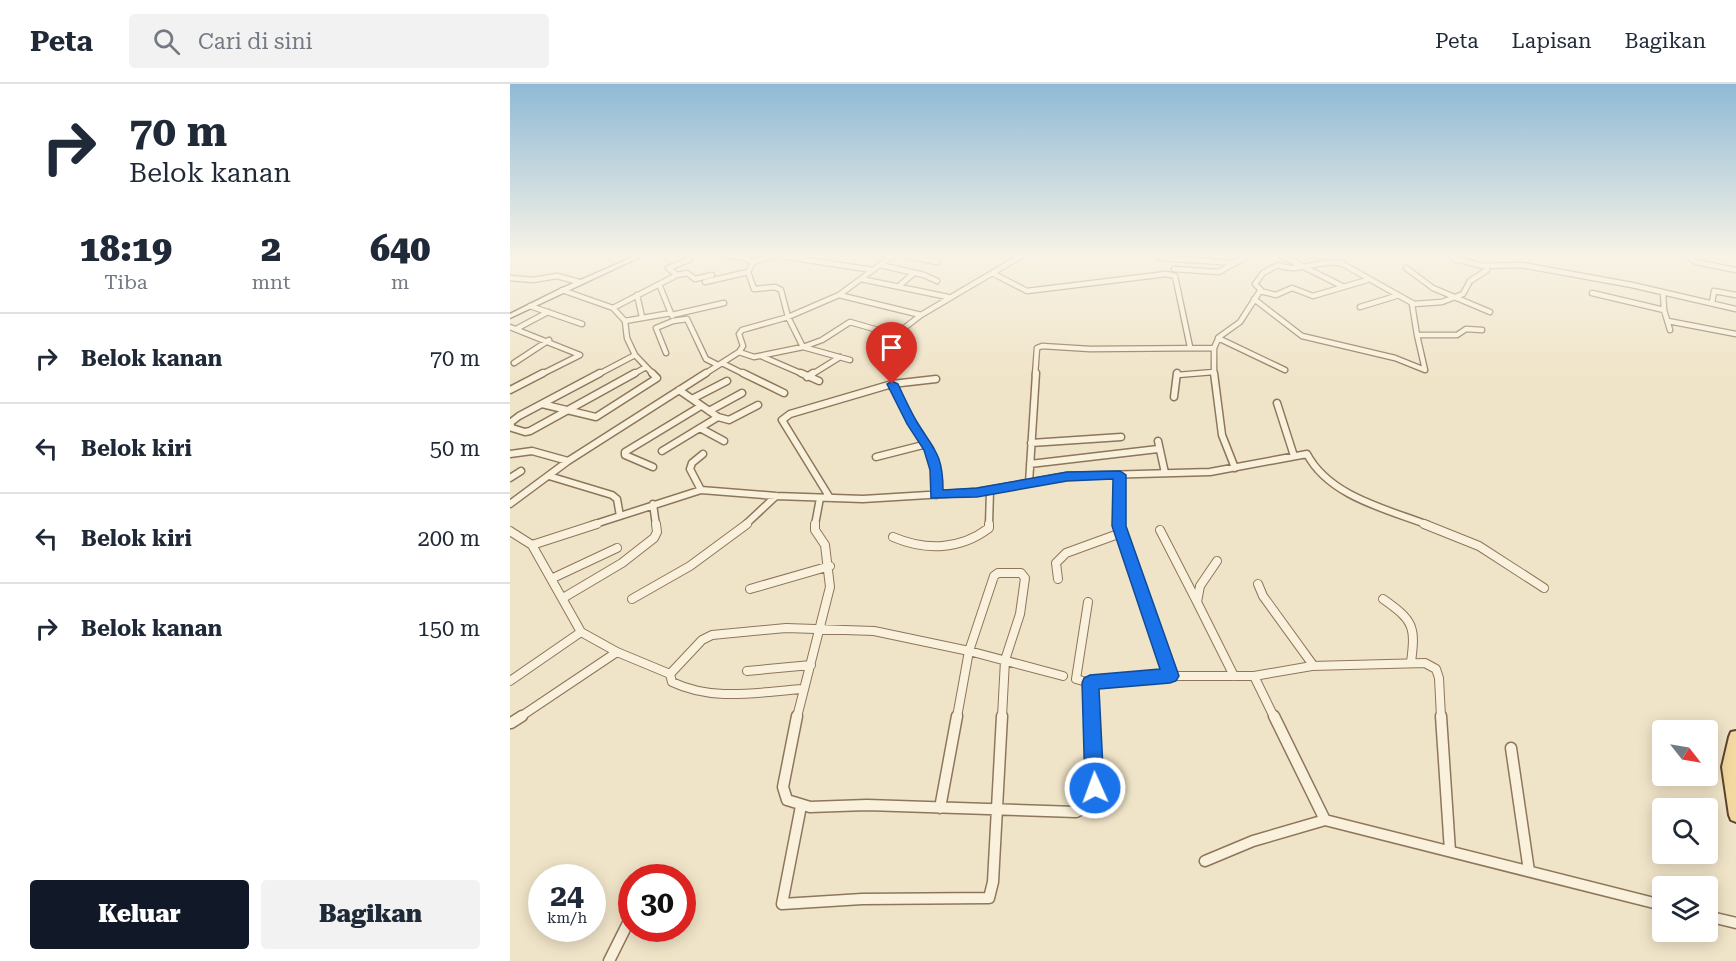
<!DOCTYPE html>
<html lang="id">
<style>
:root{--surface:#fff;--page:#f2f2f3;--text:#1f2937;--muted:#747a83;--line:#e0e1e3;--accent:#111827}
body{margin:0;font-family:"Roboto Serif",serif;background:var(--page);color:var(--text);height:100vh;display:flex;flex-direction:column;font-size:22px;white-space:nowrap}
*{box-sizing:border-box;margin:0}
p{font-size:20px;color:var(--muted)}
.icon{flex:none;width:33px;height:33px;fill:none;stroke:currentColor;stroke-width:2;stroke-linecap:round;stroke-linejoin:round}
.map{position:relative;flex:1;overflow:hidden}
.sheet{display:flex;flex-direction:column;background:var(--surface);width:510px}
.sheet>*{flex:none}
.hud{background:#fff;color:var(--text);overflow:hidden}
.needle{width:39px;rotate:121deg}
.tools{position:absolute;left:1142px;top:636px;display:grid;gap:12px}
.tools a{display:grid;place-items:center;width:66px;height:66px;border-radius:6px;background:var(--surface);box-shadow:0 3px 15px #0003;font-size:30px}
.speed{position:absolute;left:18px;top:780px;display:flex;gap:12px;font-size:30px;font-weight:700;text-align:center}
.speed>*{display:grid;place-content:center;width:78px;height:78px;border-radius:50%;background:var(--surface);box-shadow:0 3px 15px #0003;line-height:1}
.speed small{font-size:15px;font-weight:400}
.speed .limit{border:9px solid #d22;background:#fff;color:#111}
.pin{position:absolute;display:grid;place-items:center;width:51px;height:51px;color:#fff;margin:-62px -26px;border-radius:50% 50% 50% 0;rotate:-45deg;box-shadow:0 0 6px #0007}
.pin .icon{rotate:45deg}
.me{position:absolute;width:66px;margin:-33px;rotate:358deg;stroke-linejoin:round;filter:drop-shadow(0 0 4px #0008)}
.turn{display:flex;align-items:center;gap:21px;height:126px;padding:0 30px;font-size:27px}
.turn .icon{width:78px;height:78px;stroke-width:2.5}
.turn b{display:block;font-size:42px;line-height:51px}
.eta{display:flex;justify-content:space-evenly;align-items:center;height:102px;text-align:center}
.eta b{font-size:36px;font-weight:800;line-height:42px}
.button{display:flex;gap:12px;margin-top:auto;padding:12px 30px}
.button a{flex:1;height:69px;border-radius:6px;background:var(--accent);color:#fff;font-size:24px;font-weight:800;line-height:69px;text-align:center}
.button a+a{background:var(--page);color:var(--text)}
ul{padding:0;list-style:none}
li{display:flex;align-items:center;gap:18px;height:90px;padding:0 30px;border-top:2px solid var(--line)}
li div{flex:1}
li b{display:block;font-size:22px}
li em{font-style:normal}
header{display:flex;align-items:center;gap:36px;box-sizing:border-box;height:84px;padding:0 30px;background:var(--surface);border-bottom:2px solid var(--line)}
header strong{font-size:28px}
nav{display:flex;gap:33px;margin-inline-start:auto;font-size:21px}
.search{width:420px;height:54px;background:var(--page);display:flex;align-items:center;gap:15px;box-sizing:border-box;padding:0 21px;border-radius:6px;color:var(--muted);font-size:22px}
main{display:flex;flex:1;min-height:0}
.map>svg:first-child{display:block}
.lines{fill:none;stroke-linecap:round;stroke-linejoin:round}
.minor-far3-casing{stroke:#8d765c;stroke-width:7}
.minor-far2-casing{stroke:#8d765c;stroke-width:9}
.minor-far1-casing{stroke:#8d765c;stroke-width:10}
.minor-casing{stroke:#8d765c;stroke-width:13}
.secondary-casing{stroke:#6f573f;stroke-width:3}
.primary-casing{stroke:#5b4430;stroke-width:4}
.minor-far3{stroke:#faf1dc;stroke-width:4.5}
.minor-far2{stroke:#faf1dc;stroke-width:6}
.minor-far1{stroke:#faf1dc;stroke-width:8}
.minor{stroke:#faf1dc;stroke-width:10}
.secondary{fill:#faf1dc;fill-rule:evenodd}
.primary{fill:#f3d9a0;fill-rule:evenodd}
.route{fill:#1a73e8;stroke:#114b97;stroke-width:1.5}
</style>
<header>
<strong>Peta</strong>
<div class="search"><svg class="icon" aria-label="search" viewBox="0 0 24 24"><circle cx="10" cy="10" r="6"/><path d="M15 15l6 6"/></svg>Cari di sini</div>
<nav><a>Peta</a><a>Lapisan</a><a>Bagikan</a></nav>
</header>
<main>
<section class="sheet">
<div class="hud">
<div class="turn"><svg class="icon" aria-label="right" viewBox="0 0 24 24"><path d="M7 20v-9h11M14 6l5 5-5 5"/></svg><div><b>70 m</b>Belok kanan</div></div>
</div>
<div class="eta">
<div><b>18:19</b><p>Tiba</p></div>
<div><b>2</b><p>mnt</p></div>
<div><b>640</b><p>m</p></div>
</div>
<ul>
<li><svg class="icon" aria-label="right" viewBox="0 0 24 24"><path d="M7 20v-9h11M14 6l5 5-5 5"/></svg><div><b>Belok kanan</b></div><em>70 m</em></li>
<li><svg class="icon" aria-label="left" viewBox="0 0 24 24"><path d="M17 20v-9H6M10 6l-5 5 5 5"/></svg><div><b>Belok kiri</b></div><em>50 m</em></li>
<li><svg class="icon" aria-label="left" viewBox="0 0 24 24"><path d="M17 20v-9H6M10 6l-5 5 5 5"/></svg><div><b>Belok kiri</b></div><em>200 m</em></li>
<li><svg class="icon" aria-label="right" viewBox="0 0 24 24"><path d="M7 20v-9h11M14 6l5 5-5 5"/></svg><div><b>Belok kanan</b></div><em>150 m</em></li>
</ul>
<div class="button"><a>Keluar</a><a>Bagikan</a></div>
</section>
<div class="map">
<svg width="1226" height="877" viewBox="0 0 1226 877">
<rect width="100%" height="100%" fill="#f0e4c8"/>
<g class="lines">
<defs>
<path id="minor-far3" d="M217,172L232,173L243,178L238,188L244,205L265,203L271,206L278,233L293,263L312,256L340,238L385,251
M271,172L363,186
M396,172L427,178
M772,172L832,202
M802,172H813
M944,172L945,175L973,182L1012,181L1122,201L1226,225
M1178,172L1186,178L1226,186
M650,174L726,179
M243,178L262,172
M370,181L414,191L427,197
M896,184L923,204L980,228
M664,185L709,188L737,172
M484,190L517,207L656,190L665,192L680,263
M167,191L158,184L179,176
M0,194L23,196L47,192L69,198
M351,195L438,213
M195,198L238,188
M149,200L162,232
M389,202L404,189
M52,206L103,224L115,237L117,254L125,271L144,291
M751,206L745,200L753,189L768,181C789,190 809,175 831,179L904,220L932,218L953,210L960,197L977,186V182
M1153,208L1154,226L1160,246
M1082,209L1154,226
M127,211L132,233
M329,211L411,231L511,172
M744,215L792,252L885,274L915,286
M1202,219L1204,207L1226,211
M902,220L907,251H947L956,245L972,246
M20,222L72,240
M850,223L886,212
M103,224L167,191L177,189L185,195L202,191
M162,231L214,219
M115,237L161,229
M1158,237L1226,250
M0,243L70,271L30,291
M6,245L38,228
M907,251L915,286
M708,254L775,286
M371,262L411,231
M229,268L244,273L293,263L340,276
M156,269L146,244L163,237L177,235L196,275L208,281
M251,272L295,291
M4,279L39,256
M212,279L236,291
M87,291L125,271
M122,291L136,283
M193,291L229,268L233,262L229,250L232,246L278,233L329,211L382,172
M301,291L330,273
M525,291L527,264L532,262L580,265L704,264
M667,291L704,288
M704,291V264L709,253L730,238L750,207L766,211L782,204L803,212L857,196"/>
<path id="minor-far2" d="M90,289L9,332L0,339L2,344L15,348L20,347L125,289
M233,289L274,309
M291,289L309,297
M704,289L712,351L725,384
M297,293L303,289
M382,300L426,295
M0,306L33,289
M169,306L208,333L219,336L248,321
M664,313L667,289
M182,315L217,297
M767,319L784,372
M32,320L86,333L147,294L142,289
M199,327L232,309
M190,344L214,357
M648,357L655,389
M521,359L611,353
M152,367L208,333
M0,370L22,367L58,377
M366,373L417,360
M520,380L648,365
M143,383L115,371V368L191,322
M39,392L102,411L107,415L110,432
M0,394L11,387
M519,399L526,289
M191,406L180,385L182,379L193,370
M320,414L272,336L280,330L382,300L403,340L420,365L427,386L426,411
M0,420L58,377L196,289
M143,420L146,441
M82,441L191,406L266,412L353,415L467,408L557,392L700,388L797,370C819,412 876,425 918,441
M235,441L266,412
M305,441L310,414
M479,441L480,406
M609,441L610,391"/>
<path id="minor-far1" d="M609,440L660,592
M914,440L969,462L1034,504
M650,446L687,518
M0,447L22,461L71,548L107,568L160,590
M383,453C416,467 450,466 479,444V440
M22,461L87,440
M707,477L690,502L687,518L724,592
M43,494L107,464
M548,495L546,479L556,469L611,449
M748,500L753,512L803,581
M240,505L320,482
M53,514L112,479L144,454L147,448L146,440
M122,515L180,482L237,440
M873,515C903,536 906,542 901,578
M578,518L566,595L580,599L660,592H744L764,633
M237,587L301,581
M160,590L192,556L202,551L276,544L364,547L459,567L553,592
M160,590L162,598C204,618 248,608 293,605
M744,592L802,582L915,579L926,585L929,594L931,633
M0,597L71,548
M580,599L581,633
M10,633L107,568
M287,633L320,503L315,461L305,446V440
M447,633L459,567L484,492L488,489H511L515,494L510,530L495,576L492,633"/>
<path id="minor" d="M287,632L273,703L277,716L300,723L357,721L566,728L578,722L584,715L581,632
M764,632L815,736L1152,821
M931,632L940,767
M1,639L12,632
M1001,664L1019,787
M291,722L272,820L352,815L479,814L483,798L492,632
M430,724L447,632
M695,777L743,757L815,736
M1197,832L1226,839
M99,877L122,831"/>
<path id="secondary" d="M125,172H132L0,234V230L50,205Z"/>
<path id="primary" d="M1226,647V738L1221,736L1219,731L1212,683L1219,653L1221,648Z"/>
</defs>
<use href="#minor-far3" class="minor-far3-casing"/>
<use href="#minor-far2" class="minor-far2-casing"/>
<use href="#minor-far1" class="minor-far1-casing"/>
<use href="#minor" class="minor-casing"/>
<use href="#secondary" class="secondary-casing"/>
<use href="#primary" class="primary-casing"/>
<use href="#minor-far3" class="minor-far3"/>
<use href="#minor-far2" class="minor-far2"/>
<use href="#minor-far1" class="minor-far1"/>
<use href="#minor" class="minor"/>
<use href="#secondary" class="secondary"/>
<use href="#primary" class="primary"/>
</g>
<linearGradient id="sky" x2="0" y2="1"><stop stop-color="#8fbad6"/><stop offset="0.58" stop-color="#f8f3e6"/><stop offset="1" stop-color="#f8f3e6" stop-opacity="0"/></linearGradient>
<rect width="1226" height="295" fill="url(#sky)"/>
<path class="route" d="M382,297L388,300C394,313 400,326 407,338C424,366 433,370 433,406L467,404L557,388L610,387L616,391V442L669,592L666,597L660,599L589,605L594,704L591,711L585,714L578,711L575,704L572,599L574,594L580,591L650,585L602,442L603,395L557,397L467,413L421,414L420,386L414,366L397,340L377,300Z"/>
</svg>
<div class="tools">
<a><svg class="needle" viewBox="-14 -14 28 28"><path d="M0-13l5 13h-10z" fill="#e53935"/><path d="M0 13l5-13h-10z" fill="#747a83"/></svg></a>
<a><svg class="icon" aria-label="search" viewBox="0 0 24 24"><circle cx="10" cy="10" r="6"/><path d="M15 15l6 6"/></svg></a>
<a><svg class="icon" aria-label="layers" viewBox="0 0 24 24"><path d="M12 4l9 5-9 5-9-5zM3 14l9 5 9-5"/></svg></a>
</div>
<div class="speed"><div>24<small>km/h</small></div><div class="limit">30</div></div>
<div class="pin" style="left:382px;top:300px;background:#d93025"><svg class="icon" aria-label="arrive" viewBox="0 0 24 24"><path d="M6 21V4h12l-3 4 3 4H6"/></svg></div>
<svg class="me" style="left:585px;top:704px" viewBox="-20 -20 40 40"><circle r="17" fill="#1a73e8" stroke="#fff" stroke-width="3"/><path d="M0-11L8 9 0 5-8 9z" fill="#fff"/></svg>
</div>
</main>
